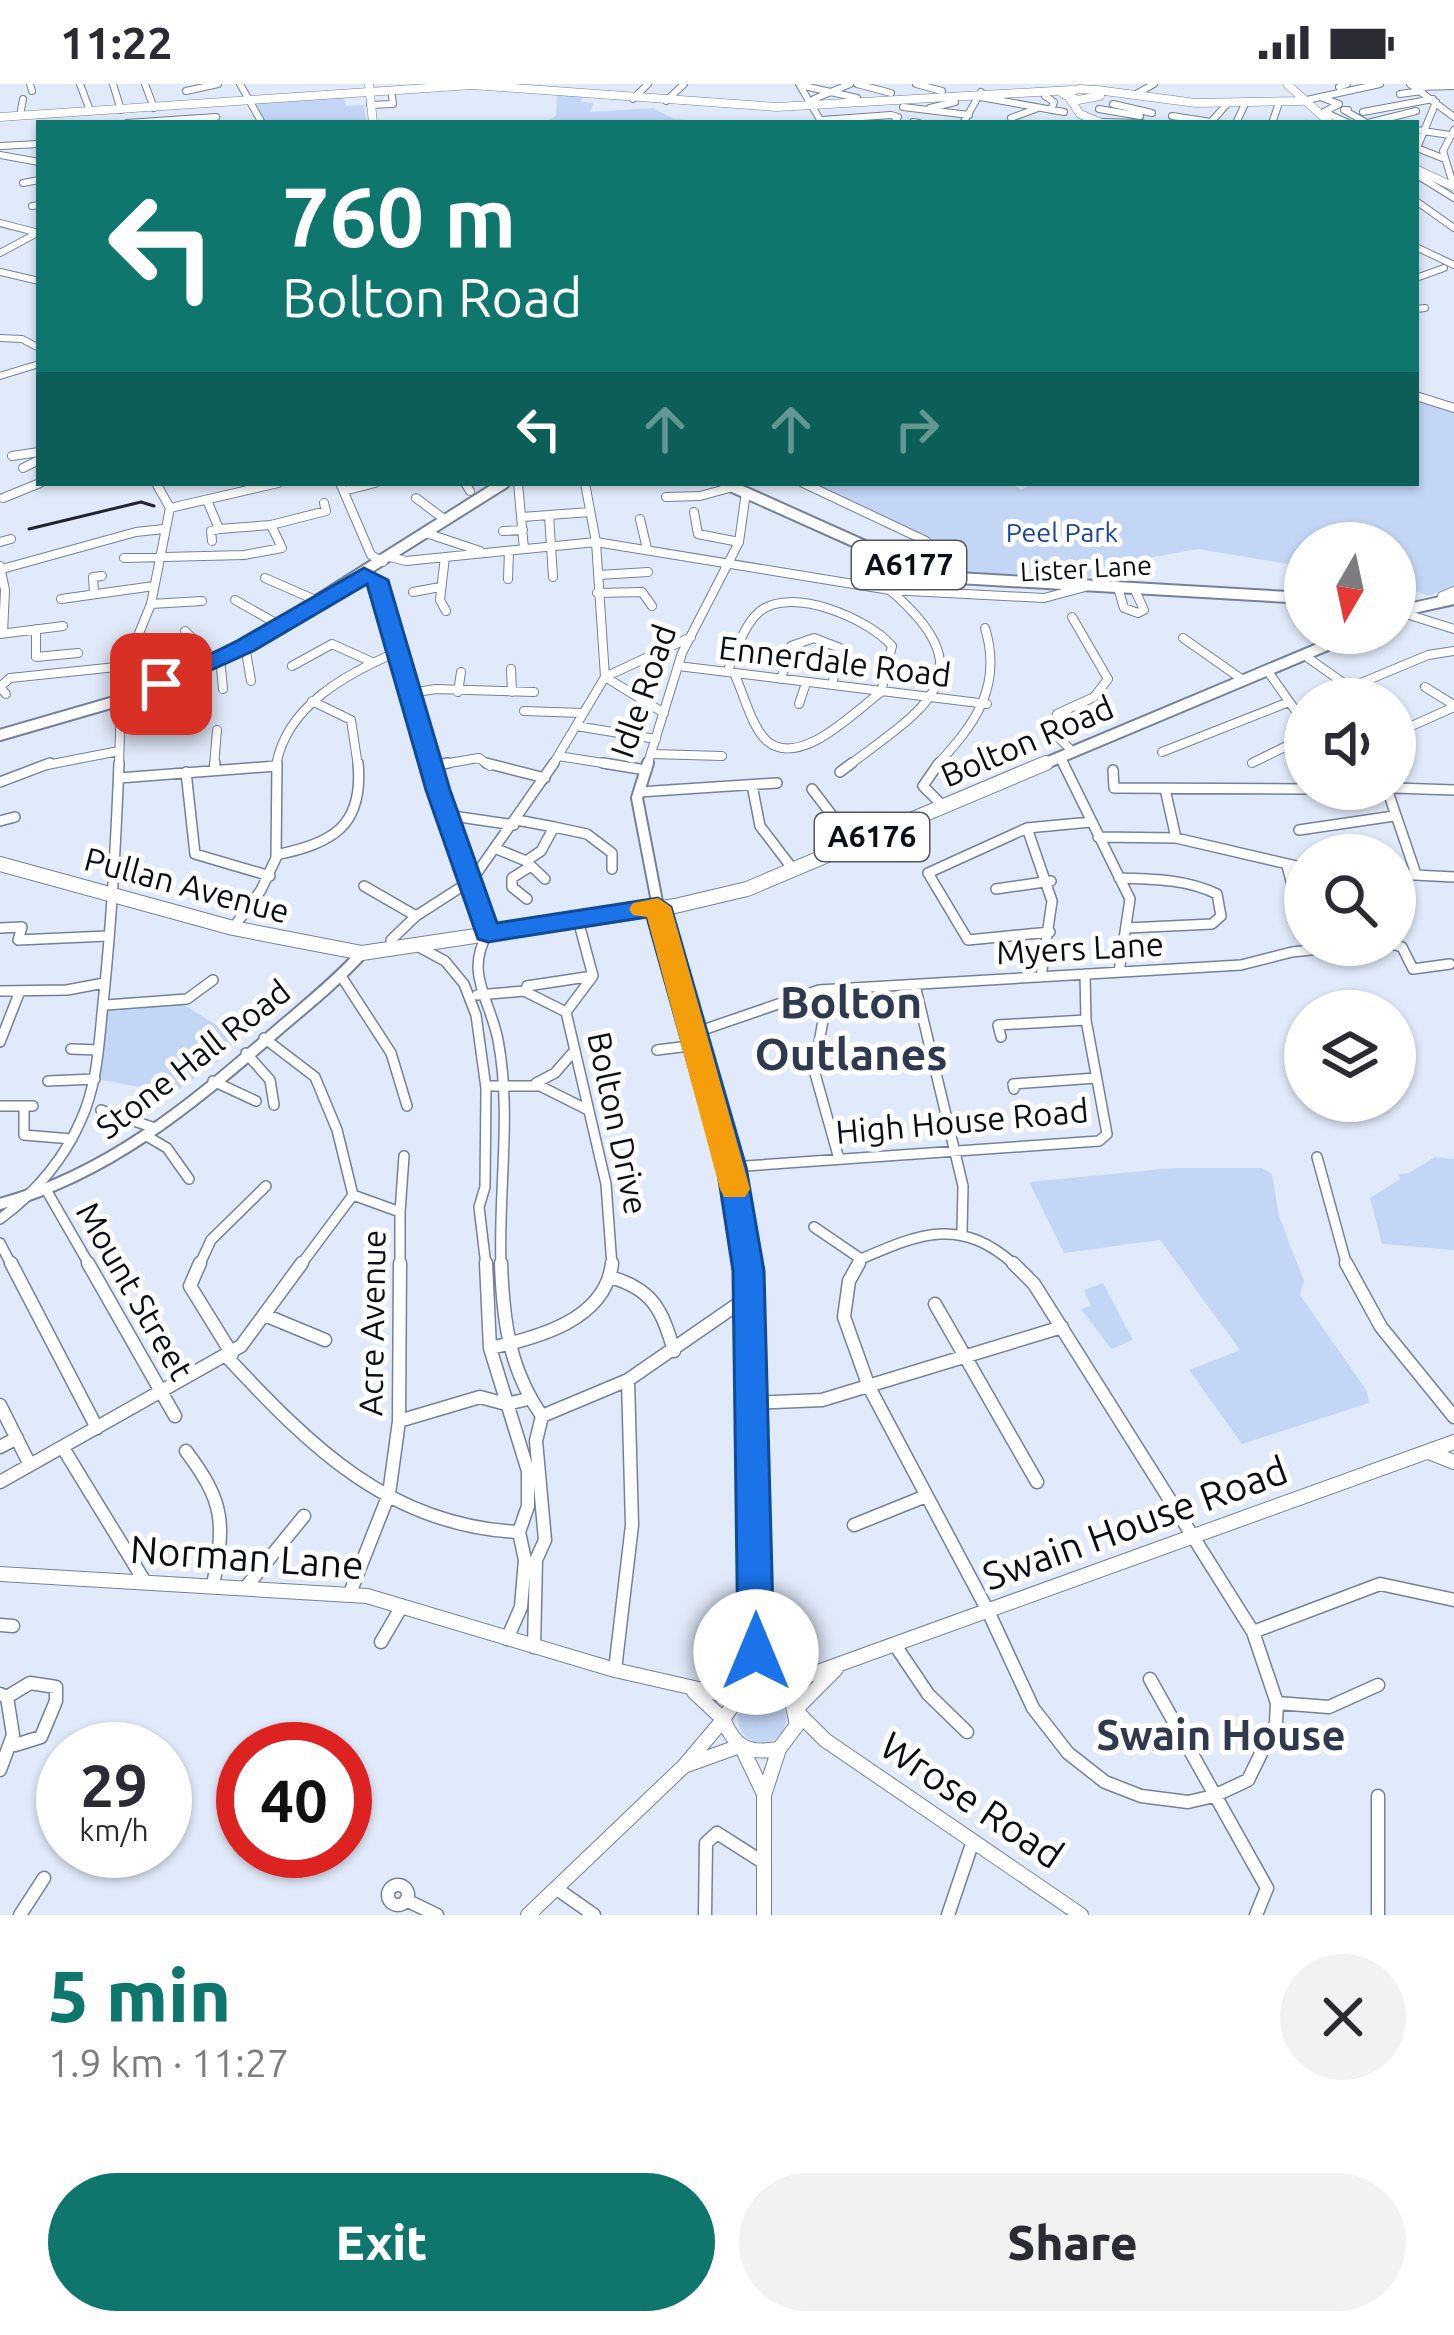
<!DOCTYPE html>
<meta charset="utf-8">
<style>
:root{--surface:#fff;--page:#f2f2f3;--text:#2b2b33;--muted:#7c7c81;--accent:#0f766e}
body{margin:0;font-family:Ubuntu,sans-serif;background:var(--page);color:var(--text);height:100vh;display:flex;flex-direction:column;font-size:45px;white-space:nowrap}
*{box-sizing:border-box;margin:0}
p{font-size:39px;color:var(--muted)}
.icon{flex:none;width:66px;height:66px;fill:none;stroke:currentColor;stroke-width:2;stroke-linecap:round;stroke-linejoin:round}
.map{position:relative;height:1831px;overflow:hidden}
.side{display:flex;flex-direction:column;background:var(--surface);flex:1}
.side>*{flex:none}
.banner{position:absolute;left:36px;top:36px;width:1383px;height:366px;border-radius:0px;box-shadow:0 3px 9px #0004;background:#0f766e;color:#fff;overflow:hidden}
.needle{width:78px;rotate:189deg}
.controls{position:absolute;left:1284px;top:438px;display:grid;gap:24px}
.controls a{display:grid;place-items:center;width:132px;height:132px;border-radius:50%;background:var(--surface);box-shadow:0 3px 9px #0004;font-size:60px}
.speed{position:absolute;left:36px;top:1638px;display:flex;gap:24px;font-size:60px;font-weight:700;text-align:center}
.speed>*{display:grid;place-content:center;width:156px;height:156px;border-radius:50%;background:var(--surface);box-shadow:0 3px 9px #0004;line-height:1}
.speed small{font-size:30px;font-weight:400}
.speed .limit{border:18px solid #d22;background:#fff;color:#111}
.pin{position:absolute;display:grid;place-items:center;width:102px;height:102px;color:#fff;margin:-51px;border-radius:24px;box-shadow:0 6px 18px #0006}
.me{position:absolute;width:132px;margin:-66px;rotate:0deg;stroke-linejoin:round;filter:drop-shadow(0 0 9px #0008)}
.turn{display:flex;align-items:center;gap:42px;height:252px;padding:0 48px;font-size:54px}
.turn .icon{width:156px;height:156px;stroke-width:2.5}
.turn b{display:block;font-size:84px;line-height:102px}
.lanes{display:flex;align-items:center;height:114px;padding:0 48px;background:#0003;justify-content:center;gap:60px;direction:ltr}
.lanes .off{opacity:.35}
.round{display:grid;place-items:center;flex:none;width:126px;height:126px;border-radius:63px;background:var(--page)}
.overview{display:flex;align-items:center;justify-content:space-between;height:204px;padding:0 48px}
h1{font-size:72px;font-weight:800;line-height:90px;color:var(--accent)}
.primary-button{display:flex;gap:24px;margin-top:auto;padding:24px 48px}
.primary-button a{flex:1;height:138px;border-radius:72px;background:var(--accent);color:#fff;font-size:48px;font-weight:800;line-height:138px;text-align:center}
.primary-button a+a{background:var(--page);color:var(--text)}
.status{display:flex;justify-content:space-between;align-items:center;height:84px;padding:0 60px;background:var(--surface);direction:ltr}
.status svg{height:33px;fill:currentColor}
.map>svg:first-child{display:block}
.green{fill:#c4d6f6}
.lines{fill:none;stroke-linecap:round;stroke-linejoin:round}
.minor-far3-casing{stroke:#748199;stroke-width:8}
.minor-far2-casing{stroke:#748199;stroke-width:10}
.minor-far1-casing{stroke:#748199;stroke-width:12}
.minor-casing{stroke:#748199;stroke-width:15}
.tertiary-far3-casing{stroke:#748199;stroke-width:8}
.tertiary-far2-casing{stroke:#748199;stroke-width:10}
.tertiary-far1-casing{stroke:#748199;stroke-width:14}
.tertiary-casing{stroke:#748199;stroke-width:16}
.secondary-casing{stroke:#748199;stroke-width:9}
.primary-far2-casing{stroke:#748199;stroke-width:9}
.primary-far1-casing{stroke:#748199;stroke-width:14}
.primary-casing{stroke:#748199;stroke-width:16}
.trunk-far1-casing{stroke:#748199;stroke-width:9}
.trunk-casing{stroke:#748199;stroke-width:14}
.minor-far3{stroke:#fff;stroke-width:6}
.minor-far2{stroke:#fff;stroke-width:8}
.minor-far1{stroke:#fff;stroke-width:9}
.minor{stroke:#fff;stroke-width:12}
.tertiary-far3{stroke:#fff;stroke-width:6}
.tertiary-far2{stroke:#fff;stroke-width:8}
.tertiary-far1{stroke:#fff;stroke-width:10}
.tertiary{stroke:#fff;stroke-width:14}
.secondary{stroke:#fff;stroke-width:8}
.primary-far2{stroke:#fff;stroke-width:8}
.primary-far1{stroke:#fff;stroke-width:10}
.primary{stroke:#fff;stroke-width:14}
.trunk-far1{stroke:#fff;stroke-width:8}
.trunk{stroke:#fff;stroke-width:10}
.tram{stroke:#21252f;stroke-width:3}
.route{fill:#1a73e8;stroke:#114b97;stroke-width:3}
.slow{fill:#f59e0b}
.labels{text-anchor:middle;stroke-width:10;stroke-linejoin:round;paint-order:stroke}
.far-park-label{font-size:27px;fill:#1b459c;stroke:#fff}
.far-street-label{font-size:27px;fill:#0a0e17;stroke:#fff}
.shield{fill:#fff;stroke:#54565d;stroke-width:3}
.shield-label{font-size:30px;font-weight:bold;fill:#0a0e17}
.street-label{font-size:33px;fill:#0a0e17;stroke:#fff}
.near-street-label{font-size:39px;fill:#0a0e17;stroke:#fff}
.near-neighbourhood-label{font-size:42px;font-weight:bold;fill:#2f3a4e;stroke:#fff}
.district-label{font-size:45px;font-weight:bold;fill:#2f3a4e;stroke:#fff}
</style>
<div class="status"><b>11:22</b><svg viewBox="0 0 49 12"><path d="M0 12V9h3v3zM5 12V6h3v6zM10 12V3h3v9zM15 12V0h3v12zM26 1h20v11H26zM47 4h2v5h-2z"/></svg></div>
<div class="map">
<svg width="1454" height="1831" viewBox="0 0 1454 1831">
<rect width="100%" height="100%" fill="#e1eafa"/>
<path class="green" d="M343,9L346,22L364,21L367,39H266L256,19Z
M557,11L583,13L581,18L594,19L590,28L653,24L674,35L703,37L542,39L556,32Z
M1416,315L1454,327V502L1428,512L1395,499V459H1305V483L1198,465L1108,481L1084,496L987,495L901,473L939,459L810,399H1010L1022,406L1032,399H1416Z
M177,550L200,576L136,600L139,586L131,578L137,564Z
M178,917L237,954L220,976L174,1009L95,995L106,921Z
M1435,1073L1454,1075V1166L1382,1160L1370,1114L1400,1095L1399,1090L1409,1089Z
M1173,1084H1262L1272,1090L1279,1132L1304,1197L1300,1211L1367,1307L1369,1319L1242,1360L1189,1286L1240,1266L1160,1156L1064,1169L1029,1098Z
M1103,1199L1133,1256L1111,1265L1081,1225L1091,1222L1084,1206Z
M738 1635a24 24 0 1 1 48 0a24 24 0 1 1-48 0Z"/>
<g class="lines">
<defs>
<path id="minor-far3" d="M30,0L32,7
M80,0L89,24
M113,0L121,26
M145,0L154,24
M240,0L262,39
M799,0L822,39
M857,0L891,9
M916,0L942,7
M1410,0L1454,33
M800,1L857,14
M1339,3L1347,0
M1416,3L1454,2
M186,7L218,0
M1136,10L1154,0
M1400,10L1422,7
M1045,12L1054,18L1051,26
M980,13L1064,28
M1323,14L1339,20L1324,28
M633,15L648,0
M814,15L850,0
M666,17L684,0
M1436,18L1417,64L1445,75
M1113,20L1152,29
M370,21L393,20L392,12
M903,23L969,31
M930,24L955,18
M1099,25L1140,32
M1348,26H1344L1365,38
M1324,28L1348,39
M1363,28L1433,15
M20,32L23,15
M1172,32L1211,38
M1011,34L1038,24
M822,36L891,31L898,33L894,39
M913,38L919,39
M1099,38L1142,39
M127,39L216,33
M963,39L981,8
M1210,39L1228,19
M1236,39L1245,20
M1272,39L1279,19
M1368,39L1416,27
M1416,46L1450,51
M1454,46L1443,67L1454,103
M0,62L39,60
M0,71L39,78
M23,99L39,96
M1416,117L1454,144
M32,122L39,121
M0,139L39,149
M1416,163L1454,181
M0,169L39,148
M1416,194L1444,184
M1416,225L1425,224
M0,254L22,255L39,264
M0,292L39,280"/>
<path id="minor-far2" d="M1416,312L1454,324
M12,372L39,368
M23,384L39,376
M465,399L470,407
M518,399L524,465
M585,399L596,458L605,593L664,629
M803,399L926,457L914,466
M344,407L375,399
M666,413L700,412L733,403
M3,414L40,399
M416,414L444,435
M207,416L219,445L271,441L326,427L324,419
M170,424L278,399
M694,428L698,450L739,458
M549,431L553,493
M522,433L590,428
M640,435L647,465
M503,447L523,446
M426,449L480,467
M212,457L211,447L219,445
M0,458L11,455
M390,473L406,477L596,458L890,506L1044,514L1085,503
M445,473L440,516L446,527
M124,474L244,471L282,464L271,441
M0,482L5,506L3,549
M2,485L136,448L164,445
M365,491L377,496L432,682
M598,491L648,488
M265,494L320,518
M508,495L509,467
M878,495L902,478
M1118,504L1124,524L1138,529L1144,526L1134,504
M413,508L440,503
M94,509L93,493L102,492
M597,509L642,508L652,522
M61,515L154,502
M235,516L281,542
M151,520L202,517
M1403,529L1454,545
M1072,533L1108,595L1094,613L1057,630L1052,647L1072,667
M36,545V573L78,569
M185,547L215,576
M0,550L63,542
M1183,554L1243,596
M245,562L251,597
M1304,571L1366,615
M220,574L223,605
M292,582L332,560L372,578
M678,582L987,620
M511,585L512,608
M1267,586L1305,640
M727,588C736,569 743,542 759,528C791,501 869,535 892,562L881,608C855,627 800,685 767,657C752,644 743,608 734,589
M781,595L791,562L814,554L840,564L832,601
M1425,603L1454,621
M1349,604L1428,571L1454,567
M458,608L461,588
M410,609L436,605L534,608
M6,610L0,603L10,594L126,582
M124,614L128,576L151,520L170,424L156,399
M312,617L351,636L358,682
M799,620L806,599
M524,627L583,629
M576,642L656,655
M1395,665L1407,644L1454,623
M1162,668L1289,618
M651,670L722,672
M558,672L622,682
M1060,673L1065,682
M1252,679L1305,653
M42,682L119,667
M119,682L121,616
M214,682L217,646
M276,682C286,622 346,590 397,568
M431,682L479,674L490,682
M552,682L605,593L691,553
M848,682C923,625 989,592 891,507
M936,682C975,640 1003,603 985,544"/>
<path id="minor-far1" d="M431,679L488,849C464,889 490,915 498,956C512,1029 498,1108 501,1182
M486,679L545,694
M603,679L646,686
M939,679L923,702L942,721
M1063,679L1130,815L1119,888
M431,682L448,679
M214,686L215,679
M1113,686L1114,704L1305,705
M186,688L195,770L270,792
M840,688L852,679
M119,694L276,682
M0,698L50,679
M752,701L760,742L792,784
M1395,704L1454,706
M812,705L854,760
M1165,705L1176,754
M1387,705L1416,790
M639,708L777,699
M446,731L514,741
M517,736L554,743
M0,737L15,733
M1027,744L1052,817L1041,893
M1299,746L1394,732
M1098,753L1176,754L1305,784
M497,765L526,777
M276,771C332,759 364,743 358,679
M1287,782L1303,842
M1395,790L1454,793
M1119,794C1153,795 1186,795 1217,810L1221,832L1212,840L1127,844
M545,795L526,777L541,767L554,743L587,750L612,769V785
M364,802L416,832
M996,805L1051,797
M527,815L512,803V794L531,782
M578,836L593,892L566,928L606,1100L612,1182
M0,844L22,843L18,856L107,852
M233,844L261,806L276,774L277,679
M1050,848L968,856L928,789L1027,744L1091,738
M391,856L416,832L472,796L554,679
M1395,861L1402,863L1413,885L1450,880
M419,863L445,877L464,900L476,931L486,1004L485,1103L479,1123L486,1182
M341,892L391,969L407,1022
M915,901L963,1102L962,1148
M527,902L593,892
M819,906L826,920L814,986L839,1075
M0,907L67,906L104,899
M477,911L524,907L566,928
M106,921L187,915L213,896
M694,949L819,906L1241,881L1292,868L1357,861
M1001,953L998,941L1086,936
M264,954L315,993L337,1046L353,1111L400,1128V1182
M0,958L20,907
M71,965L98,966
M657,966L697,961
M246,969L270,996L274,1021
M48,997L95,995
M213,997L256,1017
M536,999L555,989L575,966
M486,1002H540L588,1026
M1014,1005L1013,1000L1096,994
M0,1022H33
M24,1023V1051L72,1055
M101,1026L155,1044
M145,1051L167,1064L189,1095
M1317,1073L1347,1182
M731,1083L1099,1057L1107,1050L1086,936L1085,890
M48,1109L90,1182
M400,1128L404,1072
M0,1135C35,1109 63,1077 81,1036C99,996 99,953 104,910C112,833 116,757 119,679
M814,1143L861,1175
M0,1159L12,1182
M199,1182L211,1156L266,1102
M300,1182L353,1111
M857,1182L861,1175C921,1149 961,1132 1016,1182"/>
<path id="minor" d="M11,1179L97,1344
M88,1179L175,1332
M200,1179L190,1202L232,1270
M486,1179L490,1264L528,1387V1422L519,1448L525,1476L521,1523L507,1555
M501,1179C503,1236 509,1285 542,1332L536,1357L545,1456L536,1476L534,1563
M859,1179L849,1197L844,1233L869,1303L988,1527L1033,1624L1068,1669L1105,1698L1141,1712L1188,1718L1214,1712L1248,1696L1276,1639L1277,1619L1253,1548L1034,1200L1013,1179
M1346,1179L1381,1243L1454,1333
M610,1193C653,1205 662,1226 674,1267
M935,1220L1037,1398
M267,1232L325,1256
M490,1264C537,1254 606,1236 612,1179
M227,1273C310,1362 389,1442 519,1448
M753,1319L822,1316L1062,1243
M0,1321L30,1381
M542,1332L628,1296L748,1213
M399,1337L480,1313L506,1320L524,1316
M0,1363L17,1354
M63,1364L145,1498
M186,1367C225,1419 225,1439 213,1501
M0,1398L241,1262L302,1179
M854,1441L926,1412
M246,1503L304,1432
M350,1509L389,1410L399,1337L400,1179
M0,1541L13,1542
M1253,1548L1380,1500L1454,1516
M381,1558L402,1522
M895,1561L928,1610L967,1648
M615,1586L632,1441L628,1296
M1150,1595L1267,1804L1256,1831
M0,1610L7,1613L13,1651L0,1686
M7,1613L30,1599L56,1603V1617L41,1653L15,1661
M1277,1619L1329,1623L1378,1601
M1378,1712V1831
M388 1811a10 10 0 1 1 20 0a10 10 0 1 1-20 0Z
M557,1805L594,1831
M406,1816L437,1831
M20,1831L44,1794
M705,1831L706,1759L717,1749L764,1779
M948,1831L973,1757"/>
<path id="tertiary-far3" d="M1302,17L1380,0
M1420,93L1454,114
M0,188L39,197"/>
<path id="tertiary-far2" d="M340,399L371,471L383,478
M1442,512L1454,507
M647,682L682,569L739,458L746,408"/>
<path id="tertiary-far1" d="M648,679L637,714L658,823L731,1083L747,1182
M0,1120C107,1091 190,1022 273,950C303,924 335,899 362,869"/>
<path id="tertiary" d="M747,1179L757,1550L749,1606
M1429,1368L1454,1378
M0,1490L367,1512L615,1586L738,1614
M760,1559L778,1602
M766,1600L791,1613L797,1641L779,1665C748,1670 735,1664 723,1635L738,1614Z
M779,1602L1454,1358
M694,1608L723,1635
M797,1624L836,1585
M797,1628L825,1656L1081,1831
M743,1666L763,1708
M687,1681L737,1663
M528,1831L684,1682L723,1636
M764,1831V1711L779,1665"/>
<path id="secondary" d="M0,33L472,1L777,23L1072,6"/>
<path id="primary-far2" d="M1287,0L1330,39
M1079,5L1097,6L1100,12L1078,16L1063,10Z
M1097,6L1196,19L1302,17
M1070,15L1080,30L1101,39
M1416,85L1454,103"/>
<path id="primary-far1" d="M1039,682L1356,549"/>
<path id="primary" d="M0,780L233,844L362,869L675,822L747,805L1046,679"/>
<path id="trunk-far1" d="M369,0L373,39"/>
<path id="trunk" d="M724,399L898,477L958,494L1305,514
M1395,528L1454,515
M0,651L121,616L245,562L504,399"/>
</defs>
<use href="#minor-far3" class="minor-far3-casing"/>
<use href="#minor-far2" class="minor-far2-casing"/>
<use href="#minor-far1" class="minor-far1-casing"/>
<use href="#minor" class="minor-casing"/>
<use href="#tertiary-far3" class="tertiary-far3-casing"/>
<use href="#tertiary-far2" class="tertiary-far2-casing"/>
<use href="#tertiary-far1" class="tertiary-far1-casing"/>
<use href="#tertiary" class="tertiary-casing"/>
<use href="#secondary" class="secondary-casing"/>
<use href="#primary-far2" class="primary-far2-casing"/>
<use href="#primary-far1" class="primary-far1-casing"/>
<use href="#primary" class="primary-casing"/>
<use href="#trunk-far1" class="trunk-far1-casing"/>
<use href="#trunk" class="trunk-casing"/>
<use href="#minor-far3" class="minor-far3"/>
<use href="#minor-far2" class="minor-far2"/>
<use href="#minor-far1" class="minor-far1"/>
<use href="#minor" class="minor"/>
<use href="#tertiary-far3" class="tertiary-far3"/>
<use href="#tertiary-far2" class="tertiary-far2"/>
<use href="#tertiary-far1" class="tertiary-far1"/>
<use href="#tertiary" class="tertiary"/>
<use href="#secondary" class="secondary"/>
<use href="#primary-far2" class="primary-far2"/>
<use href="#primary-far1" class="primary-far1"/>
<use href="#primary" class="primary"/>
<use href="#trunk-far1" class="trunk-far1"/>
<use href="#trunk" class="trunk"/>
<path class="tram" d="M29,445L141,418L154,422"/>
</g>
<path class="route" d="M364,484L388,496L450,706L497,839L658,814L671,823L746,1083L764,1187L774,1568L769,1580L756,1585L743,1580L738,1568L733,1187L717,1083L647,833L488,858L478,855L426,706L367,500L253,567L169,605L161,607L150,600L237,557Z"/>
<path class="slow" d="M658,814L671,823L750,1105L745,1113H724L720,1105L647,833L633,831L629,825L633,819Z"/>
<g class="labels">
<g class="far-park-label">
<text x="1062" y="458">Peel Park</text>
</g>
<g class="far-street-label">
<text transform="translate(1086 485) rotate(-3)" y="9">Lister Lane</text>
</g>
<g class="shield">
<rect x="852" y="457" width="114" height="48" rx="9"/>
<rect x="815" y="729" width="114" height="48" rx="9"/>
</g>
<g class="shield-label">
<text x="909" y="491">A6177</text>
<text x="872" y="763">A6176</text>
</g>
<g class="street-label">
<text transform="translate(835 577) rotate(7)" y="12">Ennerdale Road</text>
<text transform="translate(643 607) rotate(-71)" y="12">Idle Road</text>
<text transform="translate(1027 657) rotate(-23)" y="12">Bolton Road</text>
<text transform="translate(187 801) rotate(15)" y="12">Pullan Avenue</text>
<text transform="translate(1080 864) rotate(-3)" y="12">Myers Lane</text>
<text transform="translate(193 975) rotate(-38)" y="12">Stone Hall Road</text>
<text transform="translate(962 1037) rotate(-5)" y="12">High House Road</text>
<text transform="translate(618 1039) rotate(78)" y="12">Bolton Drive</text>
<text transform="translate(135 1207) rotate(60)" y="12">Mount Street</text>
<text transform="translate(372 1239) rotate(-89)" y="12">Acre Avenue</text>
</g>
<g class="near-street-label">
<text transform="translate(1135 1439) rotate(-20)" y="14">Swain House Road</text>
<text transform="translate(247 1473) rotate(4)" y="14">Norman Lane</text>
<text transform="translate(972 1716) rotate(34)" y="14">Wrose Road</text>
</g>
<g class="near-neighbourhood-label">
<text x="1221" y="1666">Swain House</text>
</g>
<g class="district-label">
<text x="851" y="934">Bolton<tspan x="851" dy="52">Outlanes</tspan></text>
</g>
</g>
</svg>
<div class="controls">
<a><svg class="needle" viewBox="-14 -14 28 28"><path d="M0-13l5 13h-10z" fill="#e53935"/><path d="M0 13l5-13h-10z" fill="#7c7c81"/></svg></a>
<a><svg class="icon" aria-label="sound" viewBox="0 0 24 24"><path d="M4 9h4l5-4v14l-5-4H4zM17 9q2 3 0 6"/></svg></a>
<a><svg class="icon" aria-label="search" viewBox="0 0 24 24"><circle cx="10" cy="10" r="6"/><path d="M15 15l6 6"/></svg></a>
<a><svg class="icon" aria-label="layers" viewBox="0 0 24 24"><path d="M12 4l9 5-9 5-9-5zM3 14l9 5 9-5"/></svg></a>
</div>
<div class="speed"><div>29<small>km/h</small></div><div class="limit">40</div></div>
<div class="pin" style="left:161px;top:600px;background:#d93025"><svg class="icon" aria-label="arrive" viewBox="0 0 24 24"><path d="M6 21V4h12l-3 4 3 4H6"/></svg></div>
<svg class="me" style="left:756px;top:1568px" viewBox="-20 -20 40 40"><circle r="19" fill="#fff"/><path d="M0-13L10 11 0 6-10 11z" fill="#1a73e8"/></svg>
<div class="banner">
<div class="turn"><svg class="icon" aria-label="left" viewBox="0 0 24 24"><path d="M17 20v-9H6M10 6l-5 5 5 5"/></svg><div><b>760 m</b>Bolton Road</div></div>
<div class="lanes"><svg class="icon" aria-label="left" viewBox="0 0 24 24"><path d="M17 20v-9H6M10 6l-5 5 5 5"/></svg><svg class="icon off" aria-label="ahead" viewBox="0 0 24 24"><path d="M12 20V5M6 11l6-6 6 6"/></svg><svg class="icon off" aria-label="ahead" viewBox="0 0 24 24"><path d="M12 20V5M6 11l6-6 6 6"/></svg><svg class="icon off" aria-label="right" viewBox="0 0 24 24"><path d="M7 20v-9h11M14 6l5 5-5 5"/></svg></div>
</div>
</div>
<section class="side">
<div class="overview"><div><h1>5 min</h1><p>1.9 km · 11:27</p></div><a class="round"><svg class="icon" aria-label="close" viewBox="0 0 24 24"><path d="M6 6l12 12M18 6L6 18"/></svg></a></div>
<div class="primary-button"><a>Exit</a><a>Share</a></div>
</section>
